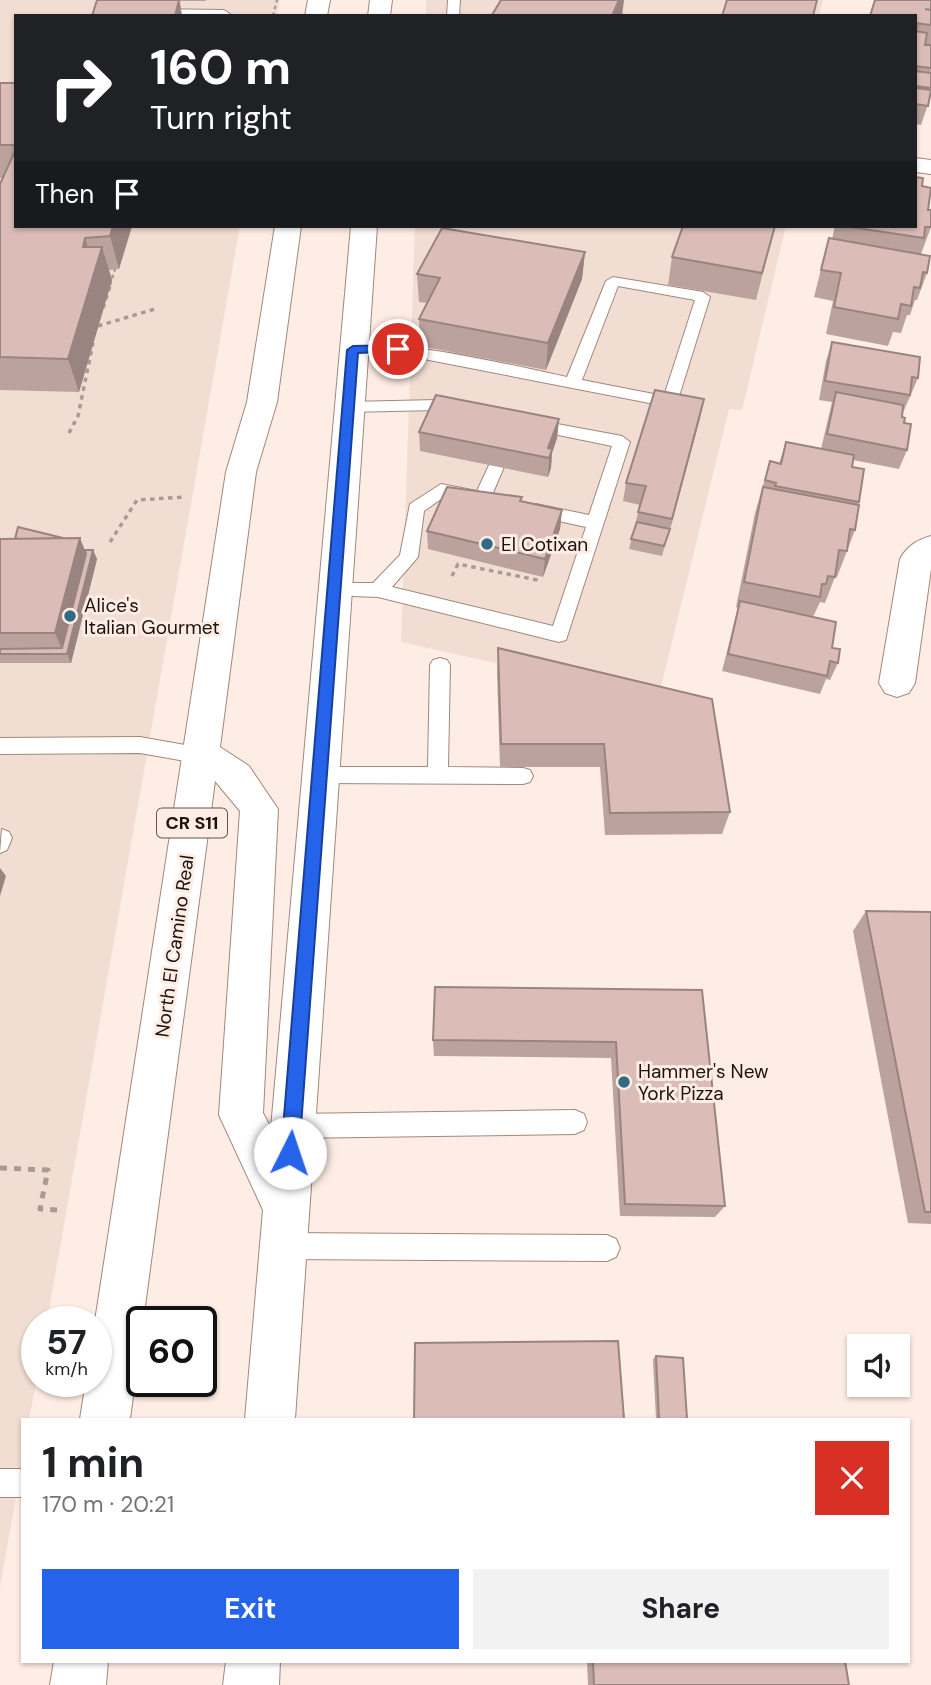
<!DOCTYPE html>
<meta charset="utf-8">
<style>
:root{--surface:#fff;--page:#f2f2f2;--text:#202124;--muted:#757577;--accent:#2563eb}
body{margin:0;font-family:"DM Sans",sans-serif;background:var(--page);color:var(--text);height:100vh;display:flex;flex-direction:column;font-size:26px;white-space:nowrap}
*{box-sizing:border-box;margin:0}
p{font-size:23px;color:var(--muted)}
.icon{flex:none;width:38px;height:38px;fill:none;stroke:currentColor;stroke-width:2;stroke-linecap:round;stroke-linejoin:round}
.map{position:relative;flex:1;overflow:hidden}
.sheet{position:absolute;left:21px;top:1418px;width:889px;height:245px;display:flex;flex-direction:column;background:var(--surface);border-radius:0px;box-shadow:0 2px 5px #0004}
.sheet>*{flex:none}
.hud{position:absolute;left:14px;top:14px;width:903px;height:214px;border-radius:0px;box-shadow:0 2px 5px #0004;background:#202124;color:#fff;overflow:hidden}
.buttons{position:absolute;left:847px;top:1334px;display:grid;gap:14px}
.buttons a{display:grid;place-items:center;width:63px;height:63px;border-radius:0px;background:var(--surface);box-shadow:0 2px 5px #0004;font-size:35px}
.speed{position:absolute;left:21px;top:1306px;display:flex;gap:14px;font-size:35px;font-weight:700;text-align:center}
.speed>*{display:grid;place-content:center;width:91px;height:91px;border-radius:50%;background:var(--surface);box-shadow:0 2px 5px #0004;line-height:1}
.speed small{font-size:18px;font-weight:400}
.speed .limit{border:4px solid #111;border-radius:10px;background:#fff;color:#111}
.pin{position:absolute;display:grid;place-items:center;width:60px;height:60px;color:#fff;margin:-30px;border:4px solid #fff;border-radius:50%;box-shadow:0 2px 7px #0007}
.me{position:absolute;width:77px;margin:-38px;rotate:4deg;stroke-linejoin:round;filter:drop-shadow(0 0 5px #0008)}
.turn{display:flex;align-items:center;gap:24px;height:147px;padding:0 21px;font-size:32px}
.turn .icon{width:91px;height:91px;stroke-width:2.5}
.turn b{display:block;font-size:49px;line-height:60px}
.then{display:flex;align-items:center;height:66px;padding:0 21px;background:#0003;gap:14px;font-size:26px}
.round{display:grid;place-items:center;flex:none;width:74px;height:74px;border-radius:0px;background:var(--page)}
.headline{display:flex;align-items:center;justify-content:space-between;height:119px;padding:0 21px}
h1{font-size:42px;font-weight:700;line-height:52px}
.button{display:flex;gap:14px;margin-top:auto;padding:14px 21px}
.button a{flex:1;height:80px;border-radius:0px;background:var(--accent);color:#fff;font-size:28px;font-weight:700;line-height:80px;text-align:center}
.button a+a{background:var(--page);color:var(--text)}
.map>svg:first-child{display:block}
.built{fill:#f2ddd3}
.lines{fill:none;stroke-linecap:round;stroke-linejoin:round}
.lane-casing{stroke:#a2887c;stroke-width:2}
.street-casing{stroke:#a2887c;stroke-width:2}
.secondary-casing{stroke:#a2887c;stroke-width:2}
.primary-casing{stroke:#a2887c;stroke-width:2}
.path-far2{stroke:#a99b94;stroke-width:2.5;stroke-dasharray:3.5 3.5;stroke-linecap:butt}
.path-far1{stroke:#a99b94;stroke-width:3.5;stroke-dasharray:4.5 4.5;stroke-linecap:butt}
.path{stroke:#a99b94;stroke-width:5;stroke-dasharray:7 7;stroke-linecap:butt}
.lane{fill:#fff;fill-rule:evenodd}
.street{fill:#fff;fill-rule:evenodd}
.secondary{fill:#fff;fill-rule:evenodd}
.primary{fill:#fff;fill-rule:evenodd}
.wall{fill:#bca29d}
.shaded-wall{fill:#998480}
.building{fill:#dbbcb7;stroke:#998480;stroke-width:2}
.route{fill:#2563eb;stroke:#184099;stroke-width:2}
.poi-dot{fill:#316a84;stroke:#feede5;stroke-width:2.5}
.labels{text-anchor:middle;stroke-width:6;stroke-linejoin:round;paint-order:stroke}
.shield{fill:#feede5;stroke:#60544e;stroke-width:2}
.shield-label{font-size:18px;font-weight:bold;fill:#1c120e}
.poi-label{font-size:19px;fill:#1c120e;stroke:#feede5;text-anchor:start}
.street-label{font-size:19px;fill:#1c120e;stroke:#feede5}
</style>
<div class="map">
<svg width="931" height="1685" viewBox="0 0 931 1685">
<rect width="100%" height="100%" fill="#feede5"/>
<path class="built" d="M0,0H280L277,16H16V226H240L47,1321H37V1378L29,1419H23V1458L0,1587Z
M426,0H823L819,16H426Z
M415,226H786L742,410L729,409L658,699L401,642Z"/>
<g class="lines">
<defs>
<path id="lane" d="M448,0H460L459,16H447Z
M153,9L224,10L230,14L149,15L147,13Z
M613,277L703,292L710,297L676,406L670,407L398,354L353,355L345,350C364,330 534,370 567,377L606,281ZM618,286L695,300L664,396L582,380Z
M438,400L463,405L465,409L457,414L438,410L347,412L339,407L347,402Z
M530,419L622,436L630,442L566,640L559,642L378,597L327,595L324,590L327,585L333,583H373L400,555L410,504L441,484L477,491L490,463L496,461L504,467L489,502L483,504L444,497L424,511L418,557L392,587L553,626L586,527L536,516L527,510L536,504L589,515L612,446L524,428L522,424Z
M440,658L447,660L450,665L448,767L523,768L530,770L533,776L530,782L523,784L319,783L312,781L309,775L312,769L319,767H428L430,665L433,660Z
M140,737L202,748L209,750L212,756L209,762L202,764L140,753L0,754V738Z
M2,829L9,832L12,838L7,850L0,853Z
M575,1110L584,1114L587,1122L584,1130L575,1134L292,1138L283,1134L280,1126L283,1118L292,1114Z
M283,1233L607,1235L616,1239L620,1248L616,1257L607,1261L283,1259L274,1255L270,1246L274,1237Z
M0,1469H23V1497H0Z"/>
<path id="street" d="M931,536V569L915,683L909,693L897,697L885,693L879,683L900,559C907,546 917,540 931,536Z"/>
<path id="secondary" d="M915,158L931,160V174L915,172Z"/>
<path id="primary" d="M308,0H330L327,16H305Z
M370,0H392L390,16H368Z
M275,226H301L277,402L256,472L220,747L249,766L278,809L263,1113L271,1128L351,226H377L295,1419H245L263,1210L219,1115L240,811L215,781L130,1419H80L86,1381H96L95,1321L226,472L247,402Z
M54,1661H108L106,1685H50Z
M226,1661H280L279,1685H223Z"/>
</defs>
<use href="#lane" class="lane-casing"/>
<use href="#street" class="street-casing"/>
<use href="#secondary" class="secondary-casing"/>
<use href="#primary" class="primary-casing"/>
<path class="path-far2" d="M273,16L277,0
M110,285L116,266"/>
<path class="path-far1" d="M103,308L111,283
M98,326L155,309
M69,433L78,416L93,343
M110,542L137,500L184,497
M452,576L458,564L542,581"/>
<path class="path" d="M0,1168L48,1170L40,1209L58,1210"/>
<use href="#lane" class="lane"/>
<use href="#street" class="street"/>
<use href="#secondary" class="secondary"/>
<use href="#primary" class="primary"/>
</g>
<path class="wall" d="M97,0H206V1H180L182,16H92Z
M931,0V96L921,125L915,124V16Z
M0,83H16V226H132L119,269L109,270L112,280L79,392L0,390V184L3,178H0Z
M922,186L928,210L931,227L921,254L927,273L917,300H915L910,315H907L901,333L893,332L888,346L826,334L833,301L814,297L829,238L832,239L835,226H915Z
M775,226L756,300L668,285L672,257Z
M585,252L582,279L546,370L420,346L419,319L427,303L419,302L417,274Z
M832,342L918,378L902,415V417L904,423L907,450L899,469L853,460L852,467L859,502L855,530L837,577H835L825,603L820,602L813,617L832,648L838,663L830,680L826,679L820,694L722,671L738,608L736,607L755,513L770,461L779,464L786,442L821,449L832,402L819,400L826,361Z
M700,418L662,556L629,549L640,505L623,501L626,483Z
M559,419L557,438L552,453L551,468L548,477L420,451L419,432Z
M522,497L521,501L562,510L560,529L543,577L428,549L427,531Z
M0,539L85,550H93L97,559L71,663H0Z
M498,648L730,812L722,834L605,835L600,767H500L497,672Z
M866,911L931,912V1224L908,1223L853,931Z
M702,990L725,1206L715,1217L620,1216L611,1058L434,1056L433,1040Z
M656,1356L687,1419H656L653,1359Z
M587,1661H845L849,1685H588Z"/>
<path class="shaded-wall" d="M179,0L182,16H175Z
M619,0H624L622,16H612Z
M113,226H132L119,269L110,236Z
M85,238L95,270L102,247L112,280L79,392L68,359L83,247Z
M585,252L582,279L546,370L548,343Z
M704,399L700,418L668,537L672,519Z
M559,419L557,438L552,453L551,468L548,477L549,458L548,448Z
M562,510L560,529L543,577L545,559Z
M80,538L90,563L93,550L97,559L71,663L67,654H64L55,633Z
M0,868L6,876L0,896Z"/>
<path class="building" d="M97,0H179L175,16H92Z
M501,0H619L612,16H500L492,15Z
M727,0H817L813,16H722Z
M875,0H931V10L925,9L931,10V25L915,23V16H870Z
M915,31L927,33L925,45H931V68L915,66Z
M915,71L931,73V88L915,86Z
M0,83H16V145H0Z
M915,88L931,90L928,106L915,104Z
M16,149V226H113L110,236L85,238L83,247H102L68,359L0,357V184Z
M915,177L923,178L922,186L931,188L928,210H931V227H925L924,238L844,226H915Z
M683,226H775L762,273L672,257Z
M442,228L585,252L548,343L419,319L440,278L417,274Z
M829,238L930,256L927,273L923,272L920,288L914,287L911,306L901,304L898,319L834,307L841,273L821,270Z
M832,342L920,357L918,378L912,377L910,395L825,381Z
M655,390L704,399L672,519L638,512L646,486L626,483Z
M836,392L903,405L902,417L905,418L904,423L911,424L907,450L827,434Z
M436,395L559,419L548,448L552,449L549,458L419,432Z
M786,442L854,455L852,467L864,469L859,502L775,486L776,483L765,480L770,461L781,464Z
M447,487L522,497L520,501L562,510L545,559L427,531Z
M763,487L859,505L855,530L850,529L847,551L839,550L835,577L828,576L826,584H822L820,597L744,582Z
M637,522L670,529L664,546L631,539Z
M18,527L63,538L15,539Z
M80,538L55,633H0V539Z
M85,550H93L67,654H0V649L62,648L86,554Z
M740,601L836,622L832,648L840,649L838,663L830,661L827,676L728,654Z
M498,648L712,699L730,812L610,813L604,744H501Z
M866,911L931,912V1212H925Z
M435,987L702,990L725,1206L625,1204L616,1042L433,1040Z
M618,1341L624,1419H414L415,1343Z
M656,1356L683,1358L687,1419H659Z
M593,1661H845L849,1685H594Z"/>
<path class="route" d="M398,345L403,346V351L358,353L299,1153L297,1160L290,1162L283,1160L281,1153L347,350L353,346Z"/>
<g class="poi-dot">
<circle cx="487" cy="544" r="7"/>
<circle cx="70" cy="616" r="7"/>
<circle cx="624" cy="1082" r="7"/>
</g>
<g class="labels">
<rect class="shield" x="157" y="808.5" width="70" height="29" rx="5"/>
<g class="shield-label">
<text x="192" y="829">CR S11</text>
</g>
<g class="poi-label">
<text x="501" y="551">El Cotixan</text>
<text x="84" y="612">Alice's<tspan x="84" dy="22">Italian Gourmet</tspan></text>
<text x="638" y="1078">Hammer's New<tspan x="638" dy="22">York Pizza</tspan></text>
</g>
<g class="street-label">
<text transform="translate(174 946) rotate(-82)" y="7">North El Camino Real</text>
</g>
</g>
</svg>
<div class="buttons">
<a><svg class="icon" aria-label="sound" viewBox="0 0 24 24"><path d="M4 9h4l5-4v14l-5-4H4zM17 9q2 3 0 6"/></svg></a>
</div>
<div class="speed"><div>57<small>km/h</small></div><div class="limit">60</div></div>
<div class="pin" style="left:398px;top:349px;background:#d93025"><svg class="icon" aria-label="arrive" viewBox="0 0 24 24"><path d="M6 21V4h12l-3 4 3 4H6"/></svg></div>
<svg class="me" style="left:290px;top:1153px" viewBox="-20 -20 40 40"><circle r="19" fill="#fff"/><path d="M0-13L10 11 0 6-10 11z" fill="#2563eb"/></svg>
<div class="hud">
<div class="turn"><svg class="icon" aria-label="right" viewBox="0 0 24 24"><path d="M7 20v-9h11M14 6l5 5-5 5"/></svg><div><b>160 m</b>Turn right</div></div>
<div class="then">Then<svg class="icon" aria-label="arrive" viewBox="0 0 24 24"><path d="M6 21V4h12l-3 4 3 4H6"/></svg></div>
</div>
<section class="sheet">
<div class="headline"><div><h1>1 min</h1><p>170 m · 20:21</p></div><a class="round" style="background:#d93025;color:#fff"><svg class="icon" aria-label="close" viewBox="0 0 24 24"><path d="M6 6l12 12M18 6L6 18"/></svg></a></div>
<div class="button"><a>Exit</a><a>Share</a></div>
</section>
</div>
